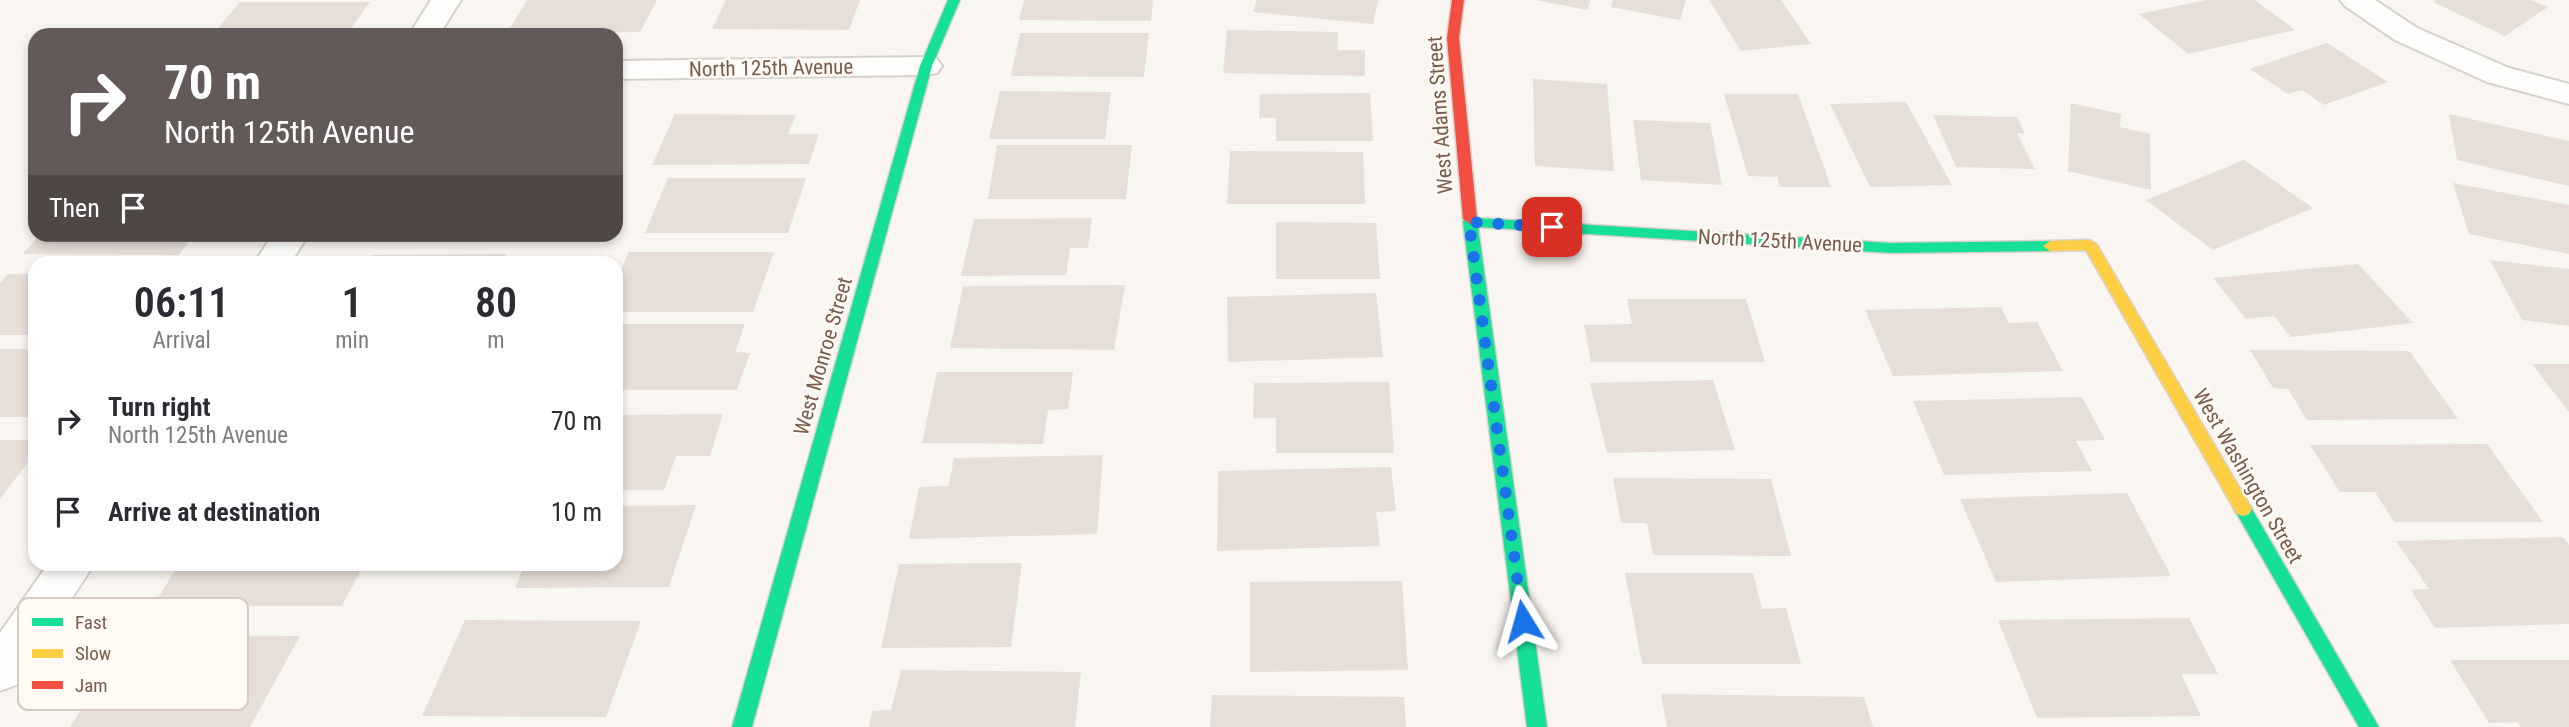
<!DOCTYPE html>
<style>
:root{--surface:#fff;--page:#f2f2f3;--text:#2b2b33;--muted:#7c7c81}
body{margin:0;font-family:"Roboto Condensed",sans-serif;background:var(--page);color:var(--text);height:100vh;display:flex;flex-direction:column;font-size:26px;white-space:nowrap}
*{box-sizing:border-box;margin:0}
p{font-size:23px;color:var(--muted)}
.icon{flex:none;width:38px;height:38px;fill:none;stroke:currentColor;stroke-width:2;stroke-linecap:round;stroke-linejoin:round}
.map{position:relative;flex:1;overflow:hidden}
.sheet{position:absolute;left:28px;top:256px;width:595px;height:315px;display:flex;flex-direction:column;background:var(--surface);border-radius:21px;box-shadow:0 4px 10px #0003}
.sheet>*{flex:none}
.hud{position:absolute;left:28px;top:28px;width:595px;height:214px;border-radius:21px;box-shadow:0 4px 10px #0003;background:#625958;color:#fff;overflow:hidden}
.pin{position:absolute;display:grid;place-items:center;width:60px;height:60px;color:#fff;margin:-30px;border-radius:14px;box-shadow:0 4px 10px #0006}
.me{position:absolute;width:77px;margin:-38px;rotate:352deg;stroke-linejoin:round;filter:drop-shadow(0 0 5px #0008)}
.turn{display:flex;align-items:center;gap:24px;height:147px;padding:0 21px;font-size:32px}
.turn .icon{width:91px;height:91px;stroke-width:2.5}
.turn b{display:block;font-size:49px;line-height:60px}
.then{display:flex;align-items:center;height:66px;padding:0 21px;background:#0003;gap:14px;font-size:26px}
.eta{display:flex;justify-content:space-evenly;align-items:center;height:119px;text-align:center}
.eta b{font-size:42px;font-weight:600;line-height:49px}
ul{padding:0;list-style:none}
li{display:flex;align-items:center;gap:21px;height:91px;padding:0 21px}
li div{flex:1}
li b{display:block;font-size:26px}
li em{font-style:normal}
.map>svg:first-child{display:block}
.building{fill:#e6ded7}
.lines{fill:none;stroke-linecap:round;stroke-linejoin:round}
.street-casing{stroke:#d7d1cb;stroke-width:4}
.fast-casing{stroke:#d9d2cb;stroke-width:3}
.slow-casing{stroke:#d9d2cb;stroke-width:3}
.jam-casing{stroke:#d9d2cb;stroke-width:3}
.street{fill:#fefefd;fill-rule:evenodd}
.fast{fill:#16e098;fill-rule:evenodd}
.slow{fill:#ffcf43;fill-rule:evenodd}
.jam{fill:#f24e42;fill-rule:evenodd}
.route{stroke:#1a73e8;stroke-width:12;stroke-dasharray:0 21.6}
.labels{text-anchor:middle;stroke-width:5;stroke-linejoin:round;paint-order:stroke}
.street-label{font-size:21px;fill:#7a5c4d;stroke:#fffaf3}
.key{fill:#fffaf3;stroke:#d7cbc1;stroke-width:2}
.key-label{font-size:19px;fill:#7a5c4d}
</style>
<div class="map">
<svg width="2569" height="727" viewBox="0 0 2569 727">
<rect width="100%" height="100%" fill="#f9f5f0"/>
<path class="building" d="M527,0H657L640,32L507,33Z
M726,0H860L849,30L712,29Z
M1024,0H1153L1151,21L1019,20Z
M1257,0H1378L1373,24L1253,12Z
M1535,0H1590L1588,10Z
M1613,0H1686L1680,20L1611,7Z
M1709,0H1781L1811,44L1741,51Z
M2206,0H2255L2295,30L2188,54L2139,14Z
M2437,0H2531L2548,7L2505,36L2433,2Z
M240,2H370L346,35H212Z
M1227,30L1338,32L1337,50H1365V76L1223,73Z
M1020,33H1149L1144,77L1011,76Z
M2327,43L2388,82L2324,105L2302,90L2288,94L2250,69Z
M1533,79L1607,84L1614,171L1535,166Z
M1000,91L1111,92L1105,139H989Z
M1370,93L1373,141H1276V118H1259L1260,94Z
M1724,94H1798L1831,187H1780L1777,177L1748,176Z
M1906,102L1952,185L1870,187L1830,104Z
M2071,103L2121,114L2120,127L2150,134L2151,190L2068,171Z
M675,114L796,115L788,134H819L809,164L652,165Z
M2449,114L2569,141V186L2457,160Z
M1933,115L2017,117L2025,134L2017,133L2035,169L1956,167Z
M1633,120L1710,123L1722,185L1641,180Z
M997,145H1132L1126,199H988Z
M1230,151L1363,152L1365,204H1227Z
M2244,160L2313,208L2213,250L2146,200Z
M668,178H806L788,233H645Z
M2453,183L2569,205V254L2469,234Z
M1092,218L1088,248H1070L1066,275L961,276L974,219Z
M1276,222L1376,223L1380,279H1276Z
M40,234H194L179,255L23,254Z
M629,252H774L753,312H616V282Z
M507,254L503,262H367L371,255Z
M2490,260L2569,269V326L2522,320Z
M2358,264L2413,323L2291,337L2274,316L2246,319L2213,278Z
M8,274H35V335H0V283Z
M1125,285L1114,350L950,348L963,286Z
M1376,293L1383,357L1228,362L1227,297Z
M1627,299H1746L1765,362H1591L1584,325L1632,324Z
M2001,307L2009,323L2037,322L2063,371L1893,376L1865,310Z
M616,324H745L735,352L750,353L737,390H616Z
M0,349H35V417H0Z
M2250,350L2409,351L2458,419L2307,420L2288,389L2273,388Z
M2532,364H2569V412Z
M937,372H1073L1068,409L1048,410L1043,444L922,443Z
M1713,380L1735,450L1607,453L1590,383Z
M1389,382L1394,453H1276V418H1253L1254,383Z
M2082,397L2105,440L2076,441L2092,471L1944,475L1913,401Z
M723,414L710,456H676L664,490H616V415Z
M0,440H35V453L0,499Z
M2487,444L2543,522H2394L2375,492H2340L2310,445Z
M1103,455L1097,534L909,539L919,487L949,486L954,458Z
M1391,467L1396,511L1376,512L1380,546L1217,551L1218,471Z
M1613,478L1771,479L1791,556L1653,555L1647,523H1621Z
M2127,493L2171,576L1996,582L1960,499Z
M696,505L669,587L515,588L525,564H616V506Z
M2563,537L2569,545V624L2435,628L2411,590L2429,589L2396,541Z
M1022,563L1011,647L881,648L899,564Z
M179,564H364L342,606H153Z
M1625,573H1753L1762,609L1786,608L1801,664H1642Z
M1402,581L1408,670L1250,672V582Z
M2189,618L2218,674H2181L2201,716L2037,718L1998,620Z
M465,620L641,621L606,717L422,716Z
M129,635L300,636L250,727H70Z
M2450,660H2569V727H2521L2518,722L2489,723Z
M901,670L1081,672L1075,727H869L872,711L891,710Z
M1661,694L1864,697L1873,727H1667Z
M1212,695L1404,697L1406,727H1210Z"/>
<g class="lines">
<defs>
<path id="street" d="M431,0H461L439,35H409Z
M2340,0H2375L2417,28L2509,68L2569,84V104L2487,82L2395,40L2345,6Z
M926,57L937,59L942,66L937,73L926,75L616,79V61Z
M273,234H309L291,262H255Z
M48,564H94L16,685L0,691V633Z"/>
<path id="fast" d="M948,0H960L932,66L752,727H732L920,66Z
M1470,214L1476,218L1891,243L2050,241L2057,246L2050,251L1891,253L1478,227L1547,727H1527L1463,222L1465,216Z
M2243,502L2249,504L2379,727H2359L2237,514L2234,509L2237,504Z"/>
<path id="slow" d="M2090,240L2097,245L2249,504L2252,509L2249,514L2243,516L2237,514L2086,250L2050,251L2043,246L2050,241Z"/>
<path id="jam" d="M1452,0H1464L1459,38L1477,219L1470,224L1463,219L1447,38Z"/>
</defs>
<use href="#street" class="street-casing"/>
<use href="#fast" class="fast-casing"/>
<use href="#slow" class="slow-casing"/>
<use href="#jam" class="jam-casing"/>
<use href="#street" class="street"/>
<use href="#fast" class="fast"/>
<use href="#slow" class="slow"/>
<use href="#jam" class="jam"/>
</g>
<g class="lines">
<path class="route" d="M1523,621L1469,222L1552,227"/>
</g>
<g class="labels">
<g class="street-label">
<text transform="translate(771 68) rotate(-1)" y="7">North 125th Avenue</text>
<text transform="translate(1440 115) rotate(-94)" y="7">West Adams Street</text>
<text transform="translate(1780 241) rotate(3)" y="7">North 125th Avenue</text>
<text transform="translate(823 356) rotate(-74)" y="7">West Monroe Street</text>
<text transform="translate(2248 476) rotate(60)" y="7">West Washington Street</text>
</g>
</g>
<rect x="18" y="598" width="230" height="112" rx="10" class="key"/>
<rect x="32" y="618" width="31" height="8" fill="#16e098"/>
<rect x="32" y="649" width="31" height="9" fill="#ffcf43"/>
<rect x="32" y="681" width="31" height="8" fill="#f24e42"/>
<g class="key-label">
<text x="75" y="629">Fast</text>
<text x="75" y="660">Slow</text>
<text x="75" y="692">Jam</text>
</g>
</svg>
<div class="pin" style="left:1552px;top:227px;background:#d93025"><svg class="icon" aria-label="arrive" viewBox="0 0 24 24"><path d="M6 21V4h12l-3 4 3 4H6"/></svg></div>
<svg class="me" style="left:1523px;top:621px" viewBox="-20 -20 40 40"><path d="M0-17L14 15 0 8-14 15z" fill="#1a73e8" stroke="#fff" stroke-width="4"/></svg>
<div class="hud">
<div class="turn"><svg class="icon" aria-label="right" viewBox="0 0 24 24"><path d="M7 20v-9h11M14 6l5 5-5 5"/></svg><div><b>70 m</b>North 125th Avenue</div></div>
<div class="then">Then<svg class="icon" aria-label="arrive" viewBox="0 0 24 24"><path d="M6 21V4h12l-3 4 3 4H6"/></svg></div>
</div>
<section class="sheet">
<div class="eta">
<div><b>06:11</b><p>Arrival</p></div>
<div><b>1</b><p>min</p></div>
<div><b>80</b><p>m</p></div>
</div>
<ul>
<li><svg class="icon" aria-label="right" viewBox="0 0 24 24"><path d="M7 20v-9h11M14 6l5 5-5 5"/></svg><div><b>Turn right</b><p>North 125th Avenue</p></div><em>70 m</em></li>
<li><svg class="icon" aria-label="arrive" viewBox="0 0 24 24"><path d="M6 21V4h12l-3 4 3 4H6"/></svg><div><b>Arrive at destination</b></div><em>10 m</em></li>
</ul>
</section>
</div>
